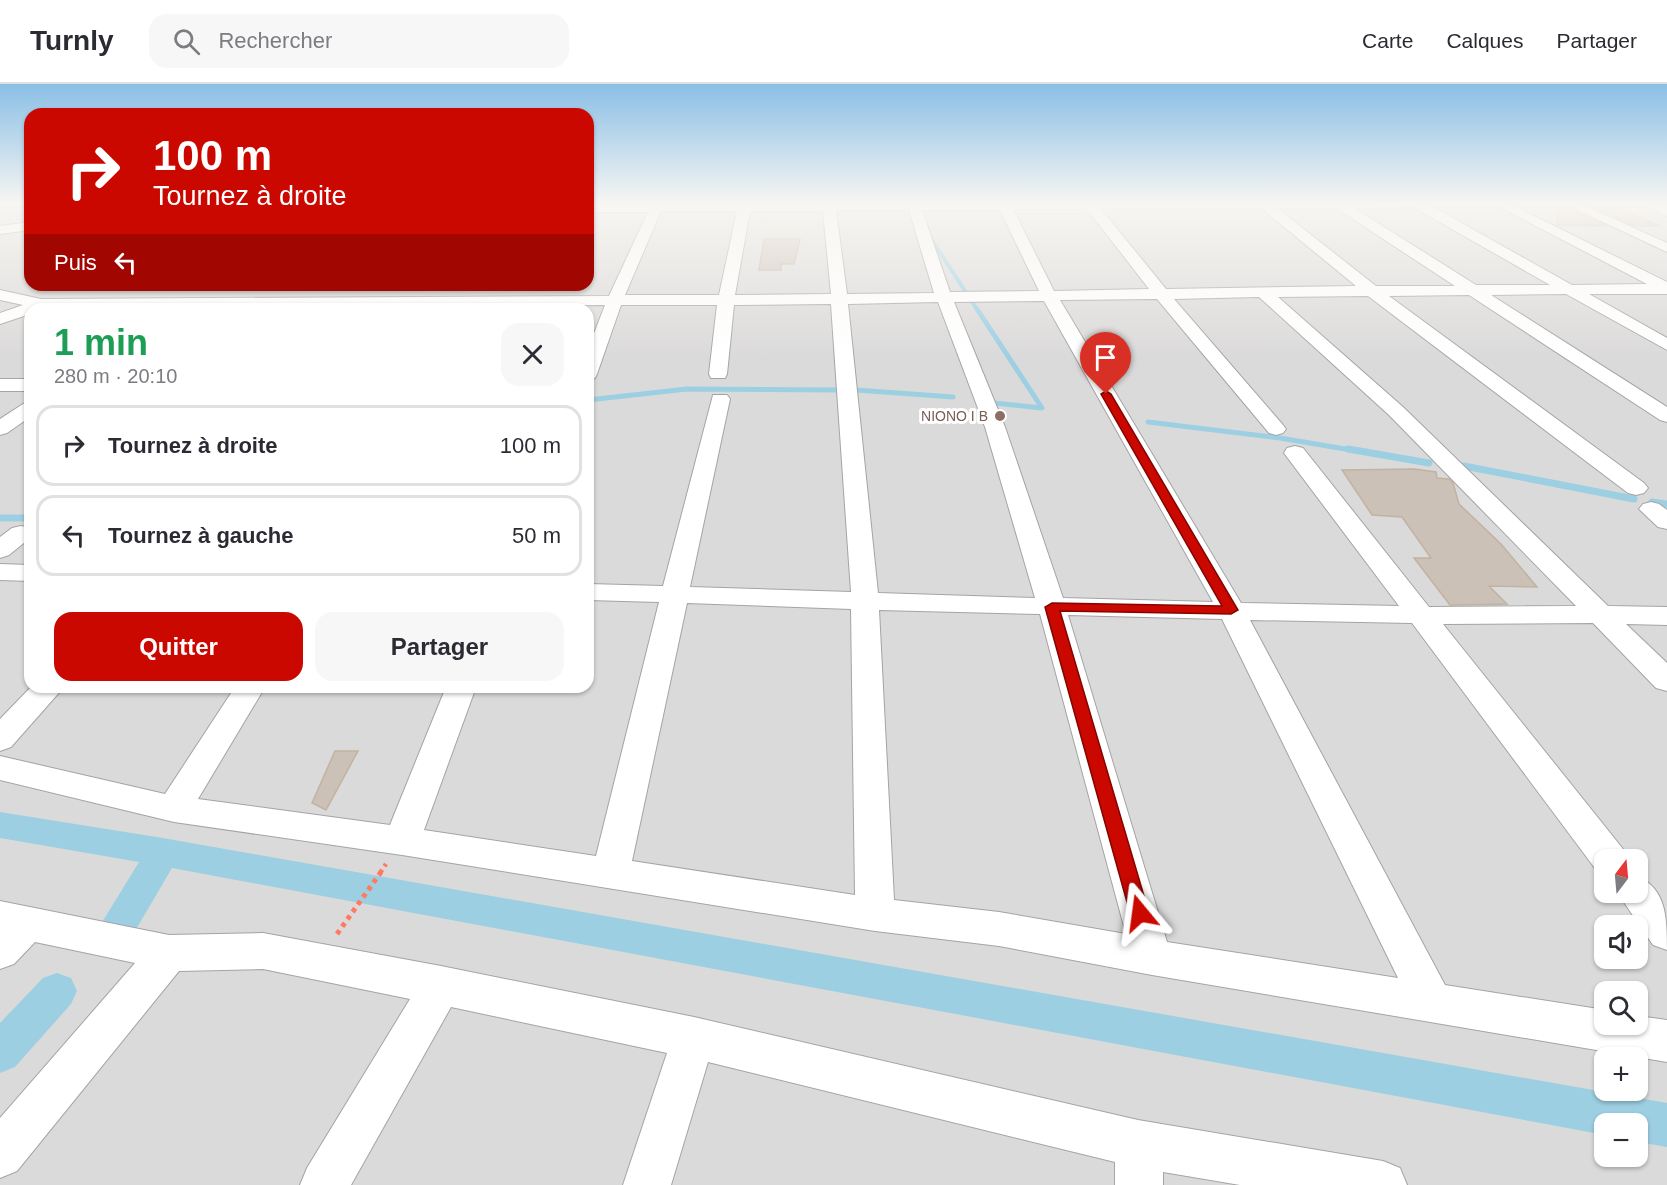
<!DOCTYPE html>
<html lang="fr">
<meta charset="utf-8">
<style>
:root{--surface:#fff;--page:#f7f7f7;--text:#2b2b33;--muted:#7c7c81;--line:#e1e1e2;--accent:#ca0800}
body{margin:0;font-family:Helvetica,sans-serif;background:var(--page);color:var(--text);height:100vh;display:flex;flex-direction:column;font-size:22px;white-space:nowrap}
*{box-sizing:border-box;margin:0}
p{font-size:20px;color:var(--muted)}
.icon{flex:none;width:33px;height:33px;fill:none;stroke:currentColor;stroke-width:2;stroke-linecap:round;stroke-linejoin:round}
.map{position:relative;flex:1;overflow:hidden}
.side{position:absolute;left:24px;top:219px;width:570px;height:390px;display:flex;flex-direction:column;background:var(--surface);border-radius:18px;box-shadow:0 2px 4px #0004}
.side>*{flex:none}
.hud{position:absolute;left:24px;top:24px;width:570px;height:183px;border-radius:18px;box-shadow:0 2px 4px #0004;background:#ca0800;color:#fff;overflow:hidden}
.needle{width:39px;rotate:16deg}
.fabs{position:absolute;left:1594px;top:765px;display:grid;gap:12px}
.fabs a{display:grid;place-items:center;width:54px;height:54px;border-radius:12px;background:var(--surface);box-shadow:0 2px 4px #0004;font-size:30px}
.pin{position:absolute;display:grid;place-items:center;width:51px;height:51px;color:#fff;margin:-62px -26px;border-radius:50% 50% 50% 0;rotate:-45deg;box-shadow:0 0 6px #0007}
.pin .icon{rotate:45deg}
.me{position:absolute;width:66px;margin:-33px;rotate:344deg;stroke-linejoin:round;filter:drop-shadow(0 0 4px #0008)}
.turn{display:flex;align-items:center;gap:21px;height:126px;padding:0 30px;font-size:27px}
.turn .icon{width:78px;height:78px;stroke-width:2.5}
.turn b{display:block;font-size:42px;line-height:51px}
.then{display:flex;align-items:center;height:57px;padding:0 30px;background:#0003;gap:12px;font-size:22px}
.round{display:grid;place-items:center;flex:none;width:63px;height:63px;border-radius:18px;background:var(--page)}
.summary{display:flex;align-items:center;justify-content:space-between;height:102px;padding:0 30px}
h1{font-size:36px;font-weight:600;line-height:45px;color:#1e9e55}
.button{display:flex;gap:12px;margin-top:auto;padding:12px 30px}
.button a{flex:1;height:69px;border-radius:18px;background:var(--accent);color:#fff;font-size:24px;font-weight:600;line-height:69px;text-align:center}
.button a+a{background:var(--page);color:var(--text)}
ul{padding:0;list-style:none}
li{display:flex;align-items:center;gap:18px;height:81px;margin:0 12px 9px;padding:0 18px;border:3px solid var(--line);border-radius:18px}
li div{flex:1}
li b{display:block;font-size:22px}
li em{font-style:normal}
header{display:flex;align-items:center;gap:36px;box-sizing:border-box;height:84px;padding:0 30px;background:var(--surface);border-bottom:2px solid var(--line)}
header strong{font-size:28px}
nav{display:flex;gap:33px;margin-inline-start:auto;font-size:21px}
.search{width:420px;height:54px;background:var(--page);display:flex;align-items:center;gap:15px;box-sizing:border-box;padding:0 21px;border-radius:18px;color:var(--muted);font-size:22px}
.map>svg:first-child{display:block}
.residential{fill:#dbdada;fill-rule:evenodd}
.lines{fill:none;stroke-linecap:round;stroke-linejoin:round}
.stream-far2{stroke:#9dcfe2;stroke-width:4}
.stream-far1{stroke:#9dcfe2;stroke-width:5}
.stream{stroke:#9dcfe2;stroke-width:7}
.canal{fill:#9dcfe2;fill-rule:evenodd}
.building{fill:#cbc1b7;stroke:#c2b2a2;stroke-width:1.5}
.minor-casing{stroke:#a4a4a4;stroke-width:2}
.path-far1{stroke:#ff7963;stroke-width:4.5;stroke-dasharray:4 4;stroke-linecap:butt}
.path{stroke:#ff7963;stroke-width:5;stroke-dasharray:4.5 4.5;stroke-linecap:butt}
.minor{fill:#fff;fill-rule:evenodd}
.route{fill:#ca0800;stroke:#830500;stroke-width:1.5}
.education-dot{fill:#8d6e63;stroke:#fff;stroke-width:2}
.labels{text-anchor:middle;stroke-width:6;stroke-linejoin:round;paint-order:stroke}
.far-education-label{font-size:14px;fill:#785e54;stroke:#fff;text-anchor:end}
</style>
<header>
<strong>Turnly</strong>
<div class="search"><svg class="icon" aria-label="search" viewBox="0 0 24 24"><circle cx="10" cy="10" r="6"/><path d="M15 15l6 6"/></svg>Rechercher</div>
<nav><a>Carte</a><a>Calques</a><a>Partager</a></nav>
</header>
<div class="map">
<svg width="1667" height="1101" viewBox="0 0 1667 1101">
<rect width="100%" height="100%" fill="#efebe1"/>
<path class="residential" d="M0,119H30V201H588V119H1667V1101H0ZM30,225H588V603H30ZM1605,776H1638V808H1605ZM1605,842H1638V874H1605ZM1605,908H1638V940H1605ZM1605,974H1638V1006H1605ZM1605,1040H1638V1072H1605Z"/>
<g class="lines">
<path class="stream-far2" d="M928,150L978,227"/>
<path class="stream-far1" d="M977,225L1042,324L994,319
M856,306L953,313
M588,316L687,305L840,306
M1148,338L1280,354L1357,367"/>
<path class="stream" d="M1348,365L1429,379
M1464,382L1634,415
M1652,418L1667,420
M0,434H30"/>
<path class="canal" d="M0,728L163,754L1667,1019V1063L1638,1058V1040H1605V1051L172,784L128,859L115,864L102,859L96,848L139,778L0,754Z
M57,889L71,894L77,907L71,920L15,983L0,989V939L43,894Z"/>
</g>
<path class="building" d="M1614,122L1660,142H1635L1593,123Z
M1567,123L1606,142L1557,141V124Z
M764,155H800L794,180H781V186H759Z
M1414,385L1436,388L1437,394L1449,395L1453,399L1459,420L1501,460L1537,503L1489,502L1507,520L1450,521L1414,474H1431L1402,433L1372,431L1342,386Z
M335,667H358L326,726L312,719Z"/>
<g class="lines">
<defs>
<path id="minor" d="M652,119H1489L1483,123H1433L1572,201L1647,200L1492,119H1508L1667,198V210H1589L1667,254V266L1566,210L1491,211L1667,323V338L1660,336L1469,211L1389,212L1644,399L1648,404L1644,409L1636,411L1628,409L1368,212L1278,213L1403,323L1608,522L1667,523V541L1626,540L1667,579V607L1656,604L1593,539L1443,540L1623,765L1628,776H1605V789L1597,787L1412,539L1250,536L1445,901L1605,926V940H1638V932L1667,936V978L1152,891L999,862L875,847L402,771L174,738L0,696V672L165,710L235,603H265L198,715L390,741L446,603H476L424,746L596,772L659,518L588,516V500L663,502L713,311H727L730,315L690,503L851,508L831,220L734,221L727,290L725,294H711L709,290L717,221H621L597,290L595,294L588,296V265L605,221L30,225V230L0,240V229L23,221L0,216V206L41,215L609,212L648,128H588V120ZM1415,123V124L1550,201H1476L1354,124ZM1261,124L1356,202L1166,205L1101,125ZM1277,124H1336L1455,202H1376ZM1013,125H1087L1149,205L1054,207ZM836,126H909L934,209L847,210ZM922,126H1000L1039,207L950,208ZM661,127H737L719,211H625ZM750,127H823L831,210L735,211ZM1259,213L1389,331L1576,522L1429,523L1303,364L1295,362L1287,364L1284,369L1399,522L1241,519L1060,216L1157,215L1269,349L1276,351L1283,349L1286,345L1283,341L1174,215ZM1044,217L1213,518L1063,514L1005,343L954,218ZM938,218L985,343L1035,514L878,509L848,220ZM687,519L851,525L855,811L632,777ZM879,526L1040,530L1126,850L999,828L894,816ZM1068,531L1222,535L1398,894L1167,858Z
M1563,119H1579L1667,159V168Z
M1640,119H1657L1667,123V132Z
M30,138V146L0,150V142Z
M0,295H30V307H0Z
M30,318V333L7,349L0,351V335L23,320Z
M1651,418L1659,420L1667,426V445L1658,443L1639,425L1643,420Z
M21,442L30,444V454L9,471L0,474V453L12,444Z
M0,480L30,481V497L0,496Z
M31,603H64L11,663L0,667V635Z
M1638,793C1667,805 1667,836 1667,866L1653,861L1617,808H1638Z
M0,817L169,851L263,849L441,882L694,933L1138,1036L1383,1077L1400,1084L1407,1101H1240L1163,1088V1101H1115V1078L708,978L671,1101H623L667,969L451,923L351,1101H300L307,1084L410,915L263,885L179,887L17,1087L0,1094V1034L135,879L35,858L14,880L0,885Z"/>
</defs>
<use href="#minor" class="minor-casing"/>
<path class="path-far1" d="M380,789L386,780"/>
<path class="path" d="M337,850L381,788"/>
<use href="#minor" class="minor"/>
</g>
<linearGradient id="sky" x2="0" y2="1"><stop stop-color="#8abfe6"/><stop offset="0.44" stop-color="#f8f6f2"/><stop offset="1" stop-color="#f8f6f2" stop-opacity="0"/></linearGradient>
<rect width="1667" height="273" fill="url(#sky)"/>
<path class="route" d="M1106,307L1111,310L1238,526L1231,530L1060,527L1149,829L1146,835L1140,837L1133,835L1130,829L1045,523L1052,519L1222,522L1101,310Z"/>
<circle class="education-dot" cx="1000" cy="332" r="6"/>
<g class="labels">
<g class="far-education-label">
<text x="988" y="337">NIONO I B</text>
</g>
</g>
</svg>
<div class="fabs">
<a><svg class="needle" viewBox="-14 -14 28 28"><path d="M0-13l5 13h-10z" fill="#e53935"/><path d="M0 13l5-13h-10z" fill="#7c7c81"/></svg></a>
<a><svg class="icon" aria-label="sound" viewBox="0 0 24 24"><path d="M4 9h4l5-4v14l-5-4H4zM17 9q2 3 0 6"/></svg></a>
<a><svg class="icon" aria-label="search" viewBox="0 0 24 24"><circle cx="10" cy="10" r="6"/><path d="M15 15l6 6"/></svg></a>
<a>+</a>
<a>−</a>
</div>
<div class="pin" style="left:1106px;top:310px;background:#d93025"><svg class="icon" aria-label="arrive" viewBox="0 0 24 24"><path d="M6 21V4h12l-3 4 3 4H6"/></svg></div>
<svg class="me" style="left:1140px;top:829px" viewBox="-20 -20 40 40"><path d="M0-17L14 15 0 8-14 15z" fill="#ca0800" stroke="#fff" stroke-width="4"/></svg>
<div class="hud">
<div class="turn"><svg class="icon" aria-label="right" viewBox="0 0 24 24"><path d="M7 20v-9h11M14 6l5 5-5 5"/></svg><div><b>100 m</b>Tournez à droite</div></div>
<div class="then">Puis<svg class="icon" aria-label="left" viewBox="0 0 24 24"><path d="M17 20v-9H6M10 6l-5 5 5 5"/></svg></div>
</div>
<section class="side">
<div class="summary"><div><h1>1 min</h1><p>280 m · 20:10</p></div><a class="round"><svg class="icon" aria-label="close" viewBox="0 0 24 24"><path d="M6 6l12 12M18 6L6 18"/></svg></a></div>
<ul>
<li><svg class="icon" aria-label="right" viewBox="0 0 24 24"><path d="M7 20v-9h11M14 6l5 5-5 5"/></svg><div><b>Tournez à droite</b></div><em>100 m</em></li>
<li><svg class="icon" aria-label="left" viewBox="0 0 24 24"><path d="M17 20v-9H6M10 6l-5 5 5 5"/></svg><div><b>Tournez à gauche</b></div><em>50 m</em></li>
</ul>
<div class="button"><a>Quitter</a><a>Partager</a></div>
</section>
</div>
